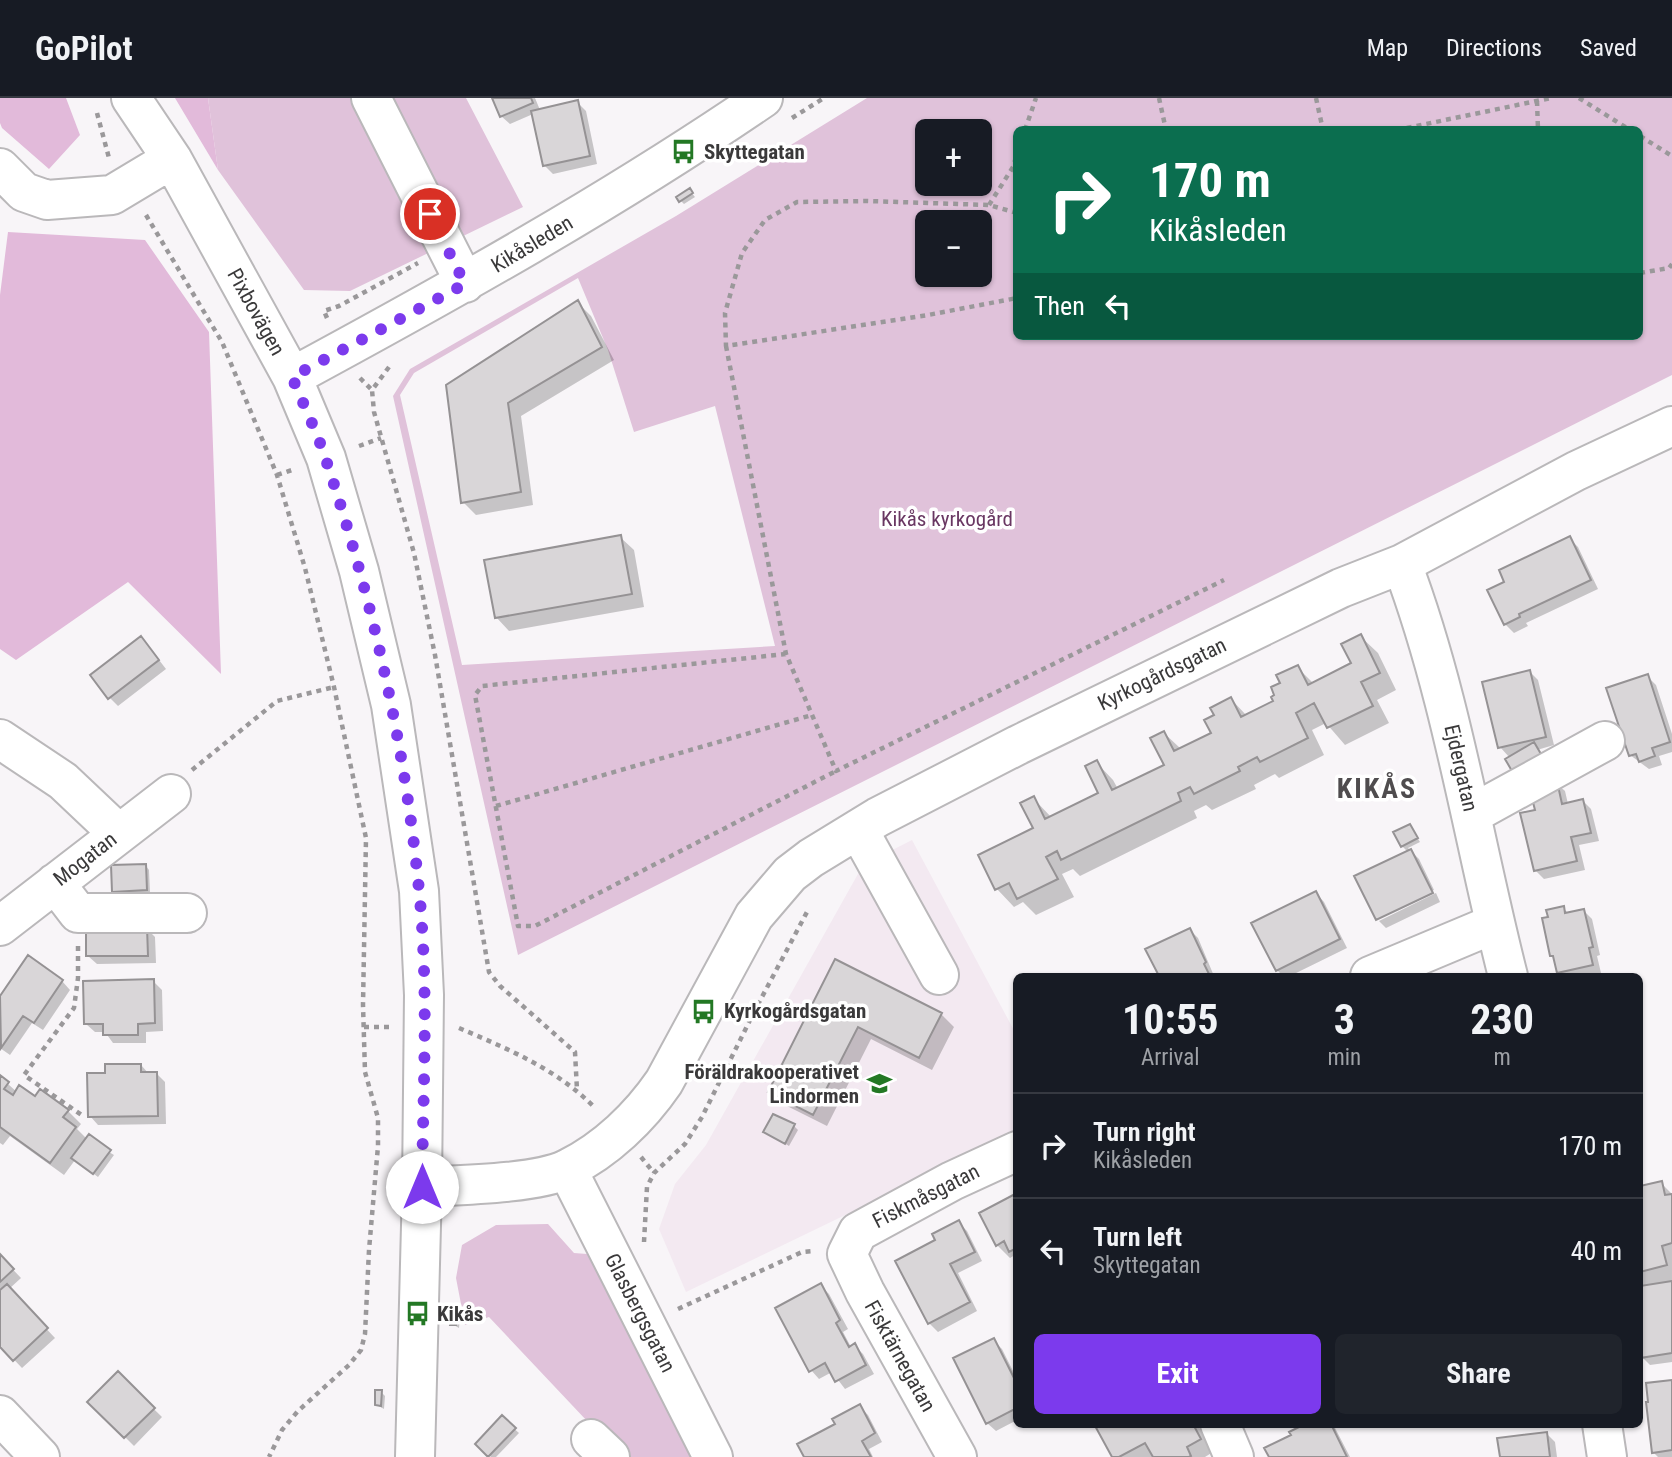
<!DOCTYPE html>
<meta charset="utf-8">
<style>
:root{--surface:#171b24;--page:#20242c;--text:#f1f3f6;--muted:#9ea1a6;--line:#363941;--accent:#7c3aed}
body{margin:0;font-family:"Roboto Condensed",sans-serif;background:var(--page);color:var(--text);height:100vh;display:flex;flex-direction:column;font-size:26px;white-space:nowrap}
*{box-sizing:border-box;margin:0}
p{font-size:23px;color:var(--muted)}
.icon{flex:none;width:38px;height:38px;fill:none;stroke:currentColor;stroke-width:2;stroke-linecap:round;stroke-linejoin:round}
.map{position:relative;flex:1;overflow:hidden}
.panel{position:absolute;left:1013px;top:875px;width:630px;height:455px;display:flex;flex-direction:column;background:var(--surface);border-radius:10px;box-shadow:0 2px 5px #0004}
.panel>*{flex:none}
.guide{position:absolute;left:1013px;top:28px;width:630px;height:214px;border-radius:10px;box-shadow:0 2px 5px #0004;background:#0b6e4f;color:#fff;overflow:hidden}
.controls{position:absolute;left:915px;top:21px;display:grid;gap:14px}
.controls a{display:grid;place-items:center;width:77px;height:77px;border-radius:10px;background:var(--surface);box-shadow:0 2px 5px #0004;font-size:35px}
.pin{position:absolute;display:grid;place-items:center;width:60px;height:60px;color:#fff;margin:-30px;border:4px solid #fff;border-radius:50%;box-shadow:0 2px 7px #0007}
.me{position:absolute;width:77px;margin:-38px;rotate:0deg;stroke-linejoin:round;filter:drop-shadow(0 0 5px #0008)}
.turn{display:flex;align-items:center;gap:24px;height:147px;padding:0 21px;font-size:32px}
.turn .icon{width:91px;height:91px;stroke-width:2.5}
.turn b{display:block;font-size:49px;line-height:60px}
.then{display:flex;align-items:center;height:66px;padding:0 21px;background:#0003;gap:14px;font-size:26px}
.eta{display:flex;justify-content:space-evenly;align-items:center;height:119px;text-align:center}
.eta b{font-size:42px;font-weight:700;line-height:49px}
.cta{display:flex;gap:14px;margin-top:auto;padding:14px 21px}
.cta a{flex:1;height:80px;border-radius:10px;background:var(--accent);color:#fff;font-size:28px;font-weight:700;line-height:80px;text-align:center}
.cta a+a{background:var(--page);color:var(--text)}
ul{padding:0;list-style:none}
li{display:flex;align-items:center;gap:21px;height:105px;padding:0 21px;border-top:2px solid var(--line)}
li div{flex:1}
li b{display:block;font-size:26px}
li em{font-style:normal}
header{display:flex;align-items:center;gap:42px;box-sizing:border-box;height:98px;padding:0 35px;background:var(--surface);border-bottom:2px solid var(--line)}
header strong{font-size:33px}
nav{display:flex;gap:38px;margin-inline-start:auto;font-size:24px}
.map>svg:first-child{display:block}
.built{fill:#f3e9f1}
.green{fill:#e0c2da;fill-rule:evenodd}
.forest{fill:#e2bada}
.shadow{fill:#0003}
.building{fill:#d9d6d8;stroke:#959294;stroke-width:2}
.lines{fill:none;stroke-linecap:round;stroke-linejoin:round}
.minor-casing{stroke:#bab8ba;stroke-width:42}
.path{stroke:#9a989a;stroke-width:4.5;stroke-dasharray:5 5;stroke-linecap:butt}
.minor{stroke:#fff;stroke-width:38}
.route{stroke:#7c3aed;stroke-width:12;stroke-dasharray:0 21.6}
.labels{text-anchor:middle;stroke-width:7;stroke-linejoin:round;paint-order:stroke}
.poi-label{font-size:21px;font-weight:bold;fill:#3a393a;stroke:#fff;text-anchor:start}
.street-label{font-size:21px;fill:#3a393a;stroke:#fff}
.park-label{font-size:21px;fill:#693762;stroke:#fff}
.district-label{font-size:28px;font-weight:bold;letter-spacing:2px;fill:#4f4c4e;stroke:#fff}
</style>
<header>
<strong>GoPilot</strong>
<nav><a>Map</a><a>Directions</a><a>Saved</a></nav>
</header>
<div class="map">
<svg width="1672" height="1359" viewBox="0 0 1672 1359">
<rect width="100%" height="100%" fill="#f8f5f8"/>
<path class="built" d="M912,742L1017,938V1034L686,1194L659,1131L675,1086L706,1047L863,767Z"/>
<path class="green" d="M208,0H466L523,109L350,193L304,192L218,72Z
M867,0H1672V277L518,857L393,298L410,271L676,118ZM1017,32H1640V238H1017ZM980,33V86H928V33ZM928,124H980V177H928ZM578,180L608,252L634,334L715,308L775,548L462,567L400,297L414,275Z
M548,1126L574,1155L587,1156L608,1186L696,1359H621L489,1219L465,1227L456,1180L462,1147L496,1127Z"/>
<path class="forest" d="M0,0H66L80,37L49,71L2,30L0,25Z
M175,0H208L218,72Z
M8,134L145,142L209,234L221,576L128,484L16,562L0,551V197Z"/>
<path class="shadow" d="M494,0H535L540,12L577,4L586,13L597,66L553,76L544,67L533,16L510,26L501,18Z
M690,93L695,99L684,106L681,103Z
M578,205L591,218L614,262L521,318L533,407L476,417L463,404L448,288Z
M620,439L634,452L644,509L509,533L496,519Z
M1569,440L1578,449L1598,491L1526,525L1528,528L1514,535L1505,526Z
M1360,538L1378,555L1396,592L1377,602L1389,625L1345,647L1326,625L1312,632L1324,657L1279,680L1275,676L1254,687L1256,691L1212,712L1206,707L1194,713L1197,720L1080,778L1073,771L1062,776L1074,799L1036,817L1023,804L1014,809L997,791L980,758L1035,731L1033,700L1052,720L1100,696L1096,664L1113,682L1118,691L1166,668L1164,635L1181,651L1213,636L1217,618L1231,601L1247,618L1276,604L1282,585L1297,569L1314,586L1353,566Z
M149,549L166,571L118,608L110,600Z
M1530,574L1538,582L1554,647L1510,660L1500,649Z
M1647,578L1656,587L1672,636V654L1659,658L1662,667L1649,671L1630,657Z
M1556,685L1565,693L1568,706L1583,703L1591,711L1599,743L1579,747L1585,772L1544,781L1535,772L1537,713Z
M1410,728L1420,744L1408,750L1419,761L1434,792L1378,819V822L1356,779L1408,754L1402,748Z
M146,768L149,772L150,795L117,797L114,793Z
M1316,795L1324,804L1347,850L1290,878H1283L1277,872Z
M1436,795L1440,804L1386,830L1379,823Z
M1563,810L1569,816L1584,813L1592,821L1600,857L1597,858L1601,875L1585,878H1563L1559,874Z
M147,831L155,839L156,865L97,866L88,858Z
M1190,832L1198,840L1214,878H1161L1148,852Z
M836,863L941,916L954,929L932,972L871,941L827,1028L783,1006L770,993Z
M62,883L70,892L43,932L32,925L10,957L0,950V900Z
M153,883L162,892L163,933L146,934V945H113L105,934H95L86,926Z
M141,967L149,976H157L165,984L166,1026L98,1027L90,1018L107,977Z
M0,979L17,994L68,1013L81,1026L77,1031L87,1041L114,1057L98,1079L75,1062L64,1077L10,1038L3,1047L0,1045Z
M794,1028L798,1032L789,1048L766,1034Z
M1661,1085L1672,1096V1264L1650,1267L1642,1259L1640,1245V1090Z
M1017,1097V1159L1015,1157L1010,1160L997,1147Z
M958,1124L967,1133L982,1163L958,1175L977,1213L938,1234L929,1225L938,1143Z
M0,1158L21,1180L9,1191L55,1240L22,1270L0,1247Z
M821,1188L829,1196L848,1231L843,1234L851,1249L854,1247L863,1256L874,1276L845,1291L832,1274L819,1281L811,1272Z
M456,1214L460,1218L459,1230L452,1226Z
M993,1242L1002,1251L1017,1281V1322L996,1333L987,1325Z
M118,1276L162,1319L134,1348L90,1304Z
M1672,1284V1359H1658L1653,1354Z
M381,1294L385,1298L384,1311L377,1307Z
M859,1308L868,1317L882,1344L869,1351L873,1359H806L837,1327Z
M502,1320L519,1335L496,1359H491L478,1346Z
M1096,1326H1197L1213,1354L1205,1359H1114Z
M1309,1326H1333L1350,1359H1271Z
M1547,1336L1555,1344L1557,1359H1501Z"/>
<path class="building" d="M492,0H531L533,5L500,19Z
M578,2L590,58L543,68L531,13Z
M690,90L693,95L679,104L676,99Z
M578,202L602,249L508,305L521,394L461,405L446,287Z
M621,437L632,496L495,520L484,462Z
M1570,438L1591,482L1519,516L1520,519L1504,527L1487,492L1504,484L1499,472Z
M1361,536L1380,575L1361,584L1373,608L1327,630L1314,605L1296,615L1308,640L1260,664L1257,659L1238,669L1240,673L1194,696L1190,689L1178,695L1181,703L1061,762L1057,753L1046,759L1058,781L1017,801L1009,785L995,792L978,757L1033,730L1020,705L1034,698L1045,721L1098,695L1085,668L1097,662L1112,692L1164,667L1150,640L1164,633L1174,653L1211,635L1204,622L1214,617L1210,610L1231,599L1241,619L1273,603L1271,599L1274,597L1271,589L1280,585L1276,577L1298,567L1308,587L1351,565L1341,546Z
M141,538L159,562L108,601L90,577Z
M1530,572L1546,639L1498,650L1482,584Z
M1648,576L1670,644L1652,650L1655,658L1639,664L1636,656L1629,658L1606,590Z
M1534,644L1545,663L1516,680L1505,661Z
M1557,683L1562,706L1583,701L1591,735L1571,739L1577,763L1534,773L1520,715L1535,712L1529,689Z
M1410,726L1418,740L1401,749L1393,734Z
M1411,751L1433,795L1376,822L1354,778Z
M146,766L147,792L112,794L111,767Z
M1316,793L1340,841L1276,873L1251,825Z
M1564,808L1565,815L1584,811L1593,849L1589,850L1593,867L1557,875L1553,858H1550L1542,820L1548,819L1546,812Z
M147,829L148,858H86V830Z
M1190,830L1206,864L1204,866L1210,878H1159L1145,851Z
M28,857L63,882L34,925L23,918L1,950L0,898Z
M835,861L942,915L919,960L858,929L813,1017L768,994Z
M154,881L155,925L138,926V937H103V926H84L83,883Z
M105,966H141V974H157L158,1018L88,1019L87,975H105Z
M0,977L9,984L4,991L13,997L19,987L35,998L40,991L69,1012L63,1019L76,1029L50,1065L0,1029Z
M773,1016L795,1026L785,1046L763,1034Z
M89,1036L111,1052L93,1076L71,1060Z
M1662,1083L1665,1097L1672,1096V1145L1662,1148L1667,1167L1640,1174V1088Z
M1017,1095V1150L1009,1154L1004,1143L996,1148L979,1115Z
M959,1122L975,1154L950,1166L970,1204L928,1226L895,1163L935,1142L932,1136Z
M0,1156L14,1171L0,1184Z
M1672,1183V1255L1640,1260V1188Z
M821,1185L840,1222L836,1225L849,1249L855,1245L866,1267L835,1284L825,1265L809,1274L775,1210Z
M7,1186L48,1230L13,1263L0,1249V1192Z
M451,1212H457L456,1227H450Z
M994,1240L1017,1286V1310L986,1326L953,1260Z
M118,1273L155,1310L124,1340L87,1304Z
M1672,1282V1352L1652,1355L1646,1304H1648L1646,1285Z
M375,1292H382L381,1308L375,1307Z
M860,1306L875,1335L862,1343L871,1359H804L797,1346L835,1326L832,1321Z
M502,1317L516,1330L488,1359L475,1346Z
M1094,1326H1193L1201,1341L1187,1349L1191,1358L1189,1359H1153L1145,1345L1119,1359H1112Z
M1305,1326H1331L1347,1359H1269L1264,1350L1291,1337L1289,1334Z
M1547,1334L1550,1359H1500L1497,1340Z"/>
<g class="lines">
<defs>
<path id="minor" d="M131,0L172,61L292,279L326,360L359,473L391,607L419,793L424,897L422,1089L415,1359
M371,0L465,185
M0,70L24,94L47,102L112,97L172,61
M292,279C453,192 612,103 763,0
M1402,466C1452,599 1473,741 1508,878
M0,641L63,683L118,735
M1472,716L1605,643
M858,731L939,877
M55,785L78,815H187
M0,828L171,696
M1370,878L1494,826
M567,1071L713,1359
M422,1089C459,1087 536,1086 567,1071C606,1052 640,1019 664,984L754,818L790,776L811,760L878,719L1018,647L1341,490L1402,466L1576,373L1672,328
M0,1317L40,1359
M1220,1326L1234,1359
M1602,1326L1607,1359
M591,1341L610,1359
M957,1359L865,1194L847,1156L858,1134L952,1083L1017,1053"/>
</defs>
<use href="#minor" class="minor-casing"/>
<path class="path" d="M1159,0L1166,32
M1316,0L1323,32
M1579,0L1630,32
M1537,3L1538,32
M97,15L109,60
M792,20L824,0
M1025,32L1036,0
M1397,32L1551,0
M1640,38L1672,58
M989,107L1013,69L1017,56
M1017,115L989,107L867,103L797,104L765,122L742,155L725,215L726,248L928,217L1017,200
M146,117L222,244L277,377L305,470L334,589L366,740L363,907L365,974L378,1020V1048L369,1152L365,1236L361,1252L349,1267L298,1313L282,1332L269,1359
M1640,175L1669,170L1672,166
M327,220L324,213L339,208L418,165
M726,248L786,556L836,673L1224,482
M389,269L372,292L374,314L414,455L435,557L489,874L500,888L575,954L577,992
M360,280L372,292
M359,348L381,340
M277,377L295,371
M786,556L482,588L475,597L518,828H535L836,673
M192,672L277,603L334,589
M496,708L812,617
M78,848V880L74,910L24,977L83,1018
M364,929H391
M459,930C508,951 557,971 595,1010
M641,1059L654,1075
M644,1144L647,1089L654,1075L685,1046L702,1019L754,914L807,814
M678,1211L802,1154L814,1153"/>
<use href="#minor" class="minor"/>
</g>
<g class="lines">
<path class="route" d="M422,1089C423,991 429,890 419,792C405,648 372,499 326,362C317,334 303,306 292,279L465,186L430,116"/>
</g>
<defs>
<symbol id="bus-bare" viewBox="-9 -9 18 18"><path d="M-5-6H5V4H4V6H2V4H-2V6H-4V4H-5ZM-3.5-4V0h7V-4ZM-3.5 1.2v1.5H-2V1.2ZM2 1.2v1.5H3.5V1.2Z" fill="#237824" stroke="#fff" stroke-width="2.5" paint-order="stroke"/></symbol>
<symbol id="school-bare" viewBox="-9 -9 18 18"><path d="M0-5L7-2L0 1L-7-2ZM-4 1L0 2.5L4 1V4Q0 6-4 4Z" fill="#237824" stroke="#fff" stroke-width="2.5" paint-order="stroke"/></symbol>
</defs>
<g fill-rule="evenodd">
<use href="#bus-bare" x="666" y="36" width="35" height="35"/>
<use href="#bus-bare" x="686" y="896" width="35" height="35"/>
<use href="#school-bare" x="862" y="968" width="35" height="35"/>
<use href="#bus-bare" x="400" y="1198" width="35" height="35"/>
</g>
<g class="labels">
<g class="poi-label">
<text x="704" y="61">Skyttegatan</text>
<text x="724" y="920">Kyrkogårdsgatan</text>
<text x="859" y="981" text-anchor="end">Föräldrakooperativet<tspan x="859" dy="24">Lindormen</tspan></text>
<text x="437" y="1223">Kikås</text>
</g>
<g class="street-label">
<text transform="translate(532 146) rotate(-31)" y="7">Kikåsleden</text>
<text transform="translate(256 214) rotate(61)" y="7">Pixbovägen</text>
<text transform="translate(1162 576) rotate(-26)" y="7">Kyrkogårdsgatan</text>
<text transform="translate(1461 670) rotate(77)" y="7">Ejdergatan</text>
<text transform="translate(85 761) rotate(-38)" y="7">Mogatan</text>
<text transform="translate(926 1098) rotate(-27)" y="7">Fiskmåsgatan</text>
<text transform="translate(640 1215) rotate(63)" y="7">Glasbergsgatan</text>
<text transform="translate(900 1258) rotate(61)" y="7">Fisktärnegatan</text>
</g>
<g class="park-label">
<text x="947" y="428">Kikås kyrkogård</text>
</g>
<g class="district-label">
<text x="1377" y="700">KIKÅS</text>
</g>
</g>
</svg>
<div class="controls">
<a>+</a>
<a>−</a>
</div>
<div class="pin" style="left:430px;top:116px;background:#d93025"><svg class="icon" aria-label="arrive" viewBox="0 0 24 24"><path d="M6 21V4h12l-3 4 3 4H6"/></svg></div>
<svg class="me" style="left:422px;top:1089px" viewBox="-20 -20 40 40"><circle r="19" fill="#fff"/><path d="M0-13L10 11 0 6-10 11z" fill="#7c3aed"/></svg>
<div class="guide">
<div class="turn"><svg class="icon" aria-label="right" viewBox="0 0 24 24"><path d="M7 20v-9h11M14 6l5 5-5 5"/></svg><div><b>170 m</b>Kikåsleden</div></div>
<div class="then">Then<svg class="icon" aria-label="left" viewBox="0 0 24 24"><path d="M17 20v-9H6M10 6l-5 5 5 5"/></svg></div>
</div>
<section class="panel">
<div class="eta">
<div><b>10:55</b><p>Arrival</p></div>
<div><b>3</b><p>min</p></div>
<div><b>230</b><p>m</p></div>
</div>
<ul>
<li><svg class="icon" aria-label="right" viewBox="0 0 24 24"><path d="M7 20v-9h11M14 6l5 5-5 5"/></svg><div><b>Turn right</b><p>Kikåsleden</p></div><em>170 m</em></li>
<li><svg class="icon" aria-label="left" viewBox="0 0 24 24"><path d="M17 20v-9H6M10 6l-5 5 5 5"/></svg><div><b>Turn left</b><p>Skyttegatan</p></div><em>40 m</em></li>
</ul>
<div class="cta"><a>Exit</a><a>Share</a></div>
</section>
</div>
